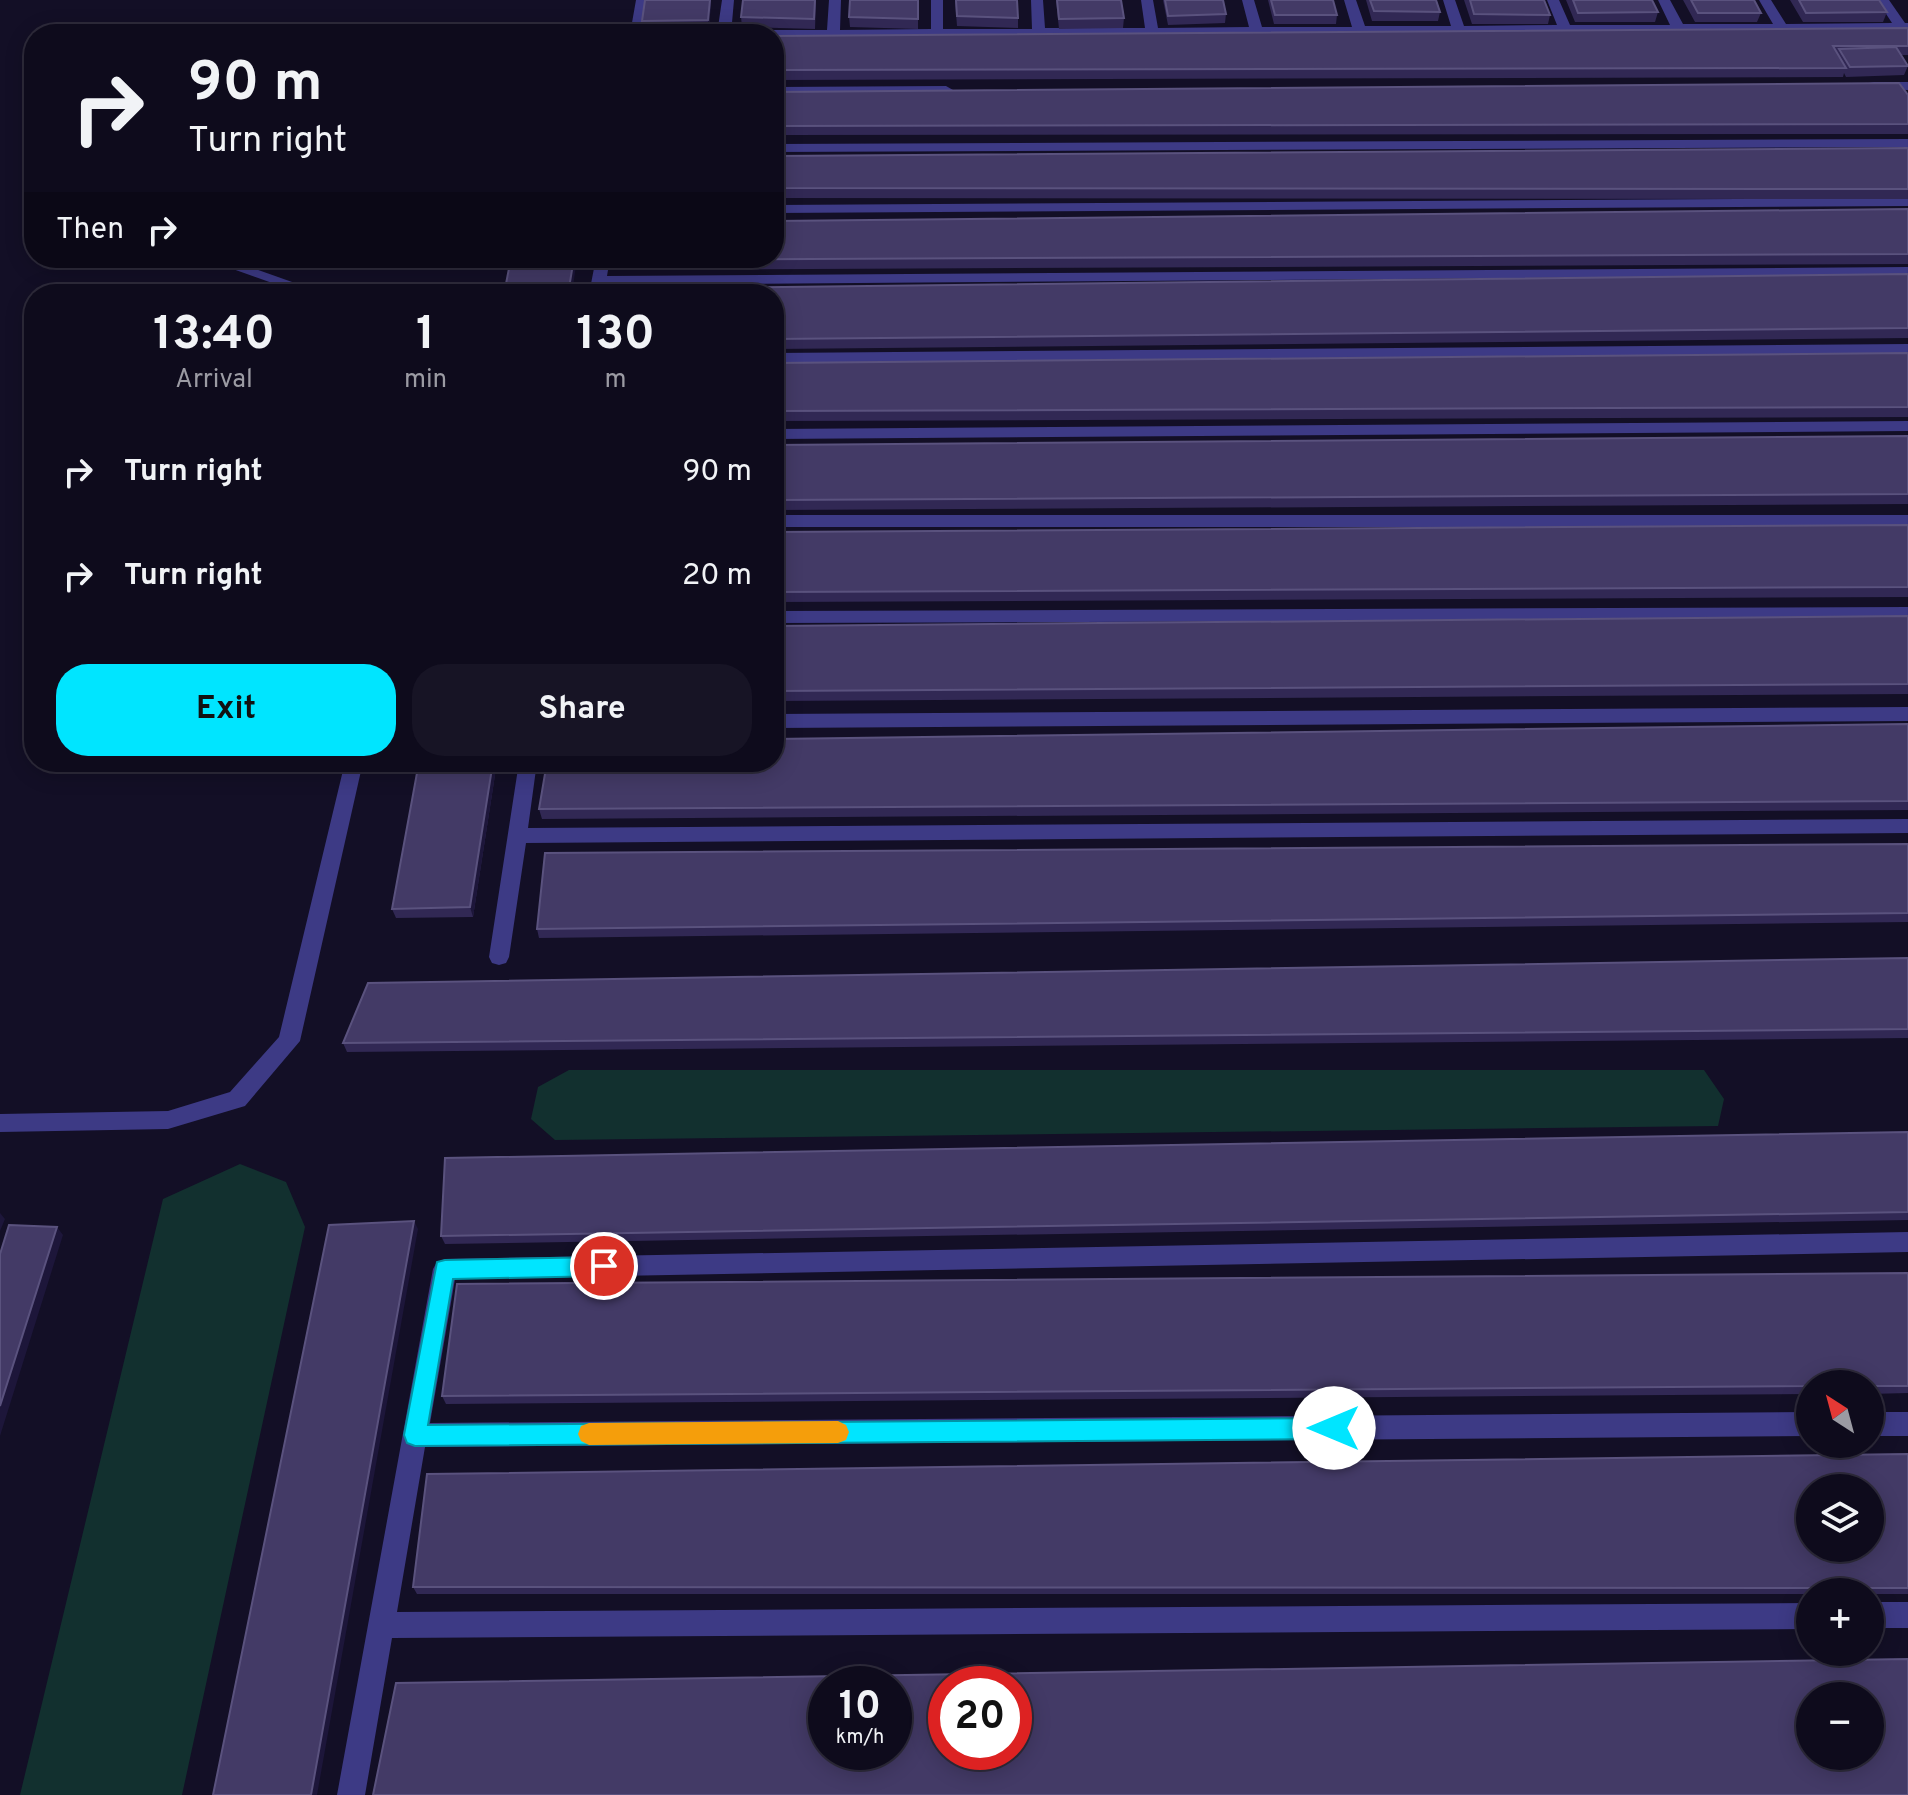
<!DOCTYPE html>
<meta charset="utf-8">
<style>
:root{--surface:#0e0b1c;--page:#171425;--text:#f1f3f6;--muted:#9b9ba3;--line:#2e2b3b;--accent:#00e5ff}
body{margin:0;font-family:Overpass,sans-serif;background:var(--page);color:var(--text);height:100vh;display:flex;flex-direction:column;font-size:30px;white-space:nowrap}
*{box-sizing:border-box;margin:0}
p{font-size:26px;color:var(--muted)}
.icon{flex:none;width:44px;height:44px;fill:none;stroke:currentColor;stroke-width:2;stroke-linecap:round;stroke-linejoin:round}
.map{position:relative;flex:1;overflow:hidden}
.panel{position:absolute;left:24px;top:284px;width:760px;height:488px;display:flex;flex-direction:column;background:var(--surface);border-radius:32px;box-shadow:0 4px 20px #0003,0 0 0 2px var(--line)}
.panel>*{flex:none}
.banner{position:absolute;left:24px;top:24px;width:760px;height:244px;border-radius:32px;box-shadow:0 4px 20px #0003,0 0 0 2px var(--line);background:#0e0b1c;color:var(--text);overflow:hidden}
.needle{width:52px;rotate:324deg}
.tools{position:absolute;left:1796px;top:1370px;display:grid;gap:16px}
.tools a{display:grid;place-items:center;width:88px;height:88px;border-radius:50%;background:var(--surface);box-shadow:0 4px 20px #0003,0 0 0 2px var(--line);font-size:40px}
.speed{position:absolute;left:808px;top:1666px;display:flex;gap:16px;font-size:40px;font-weight:700;text-align:center}
.speed>*{display:grid;place-content:center;width:104px;height:104px;border-radius:50%;background:var(--surface);box-shadow:0 4px 20px #0003,0 0 0 2px var(--line);line-height:1}
.speed small{font-size:20px;font-weight:400}
.speed .limit{border:12px solid #d22;background:#fff;color:#111}
.pin{position:absolute;display:grid;place-items:center;width:68px;height:68px;color:#fff;margin:-34px;border:4px solid #fff;border-radius:50%;box-shadow:0 2px 8px #0007}
.me{position:absolute;width:88px;margin:-44px;rotate:270deg;stroke-linejoin:round;filter:drop-shadow(0 0 6px #0008)}
.turn{display:flex;align-items:center;gap:28px;height:168px;padding:0 32px;font-size:36px}
.turn .icon{width:104px;height:104px;stroke-width:2.5}
.turn b{display:block;font-size:56px;line-height:68px}
.then{display:flex;align-items:center;height:76px;padding:0 32px;background:#0003;gap:16px;font-size:30px}
.eta{display:flex;justify-content:space-evenly;align-items:center;height:136px;text-align:center}
.eta b{font-size:48px;font-weight:700;line-height:56px}
.cta{display:flex;gap:16px;margin-top:auto;padding:16px 32px}
.cta a{flex:1;height:92px;border-radius:32px;background:var(--accent);color:#111;font-size:32px;font-weight:700;line-height:92px;text-align:center}
.cta a+a{background:var(--page);color:var(--text)}
ul{padding:0;list-style:none}
li{display:flex;align-items:center;gap:24px;height:104px;padding:0 32px}
li div{flex:1}
li b{display:block;font-size:30px}
li em{font-style:normal}
.map>svg:first-child{display:block}
.green{fill:#12302f}
.lines{fill:none;stroke-linecap:round;stroke-linejoin:round}
.service{fill:#3d3a85;fill-rule:evenodd}
.wall{fill:#312854}
.shaded-wall{fill:#1d163a}
.building{fill:#433a66;stroke:#5a527e;stroke-width:2;fill-rule:evenodd}
.route{fill:#00e5ff;stroke:#0095a6;stroke-width:2}
.slow{fill:#f59e0b}
</style>
<div class="map">
<svg width="1908" height="1795" viewBox="0 0 1908 1795">
<rect width="100%" height="100%" fill="#130f26"/>
<path class="green" d="M569,1070H1704L1724,1099L1718,1126L555,1140L531,1119L538,1087Z
M240,1164L286,1182L305,1227L182,1795H20L163,1199Z"/>
<g class="lines">
<path class="service" d="M636,0H648L644,34H630Z
M722,0H734L731,34H717Z
M829,0H841L840,30L931,29V0H943V29H1032L1031,0H1043L1045,28H1145L1141,0H1153L1158,28L1249,27L1242,0H1254L1262,27H1352L1344,0H1356L1365,26H1451L1443,0H1455L1464,26L1557,25L1547,0H1559L1570,25H1670L1658,0H1670L1683,24H1773L1759,0H1771L1786,24L1892,23L1877,0H1889L1905,23H1908V31L774,38V34H767L774,30H827Z
M1874,82H1908V90L1869,89V83Z
M774,87L946,86L953,90L946,94L774,95Z
M1908,139V147L774,152V144Z
M1908,198V206L774,213V205Z
M202,258H224L326,294H303Z
M596,258H610L607,276L1908,267V275L606,285L605,294H589Z
M1908,344V354L774,363V353Z
M1908,421V431L774,439V429Z
M774,515H1908V527H774Z
M1908,607V619L774,623V611Z
M1908,707V721L774,728V714Z
M345,762H363L300,1041L245,1106L168,1129L0,1132V1114L168,1111L230,1092L279,1037Z
M519,762H537L528,828L1908,819V833L526,843L509,957L506,963L499,965L492,963L489,957Z
M1908,1232V1252L455,1279L430,1423L1810,1412V1436L425,1447L397,1612L1810,1603V1629L392,1638L365,1795H337L433,1269L437,1262L445,1259Z
M1870,1412H1908V1436H1870Z
M1870,1602H1908V1628H1870Z"/>
</g>
<path class="wall" d="M645,0H711L709,30H643L642,21Z
M743,0H816L815,29L742,27L741,17Z
M918,0V29L850,27L849,17Z
M955,0L1018,18V28L957,26Z
M1056,0H1121L1124,18L1123,28L1059,29Z
M1163,0H1223L1226,14L1225,23L1168,25Z
M1268,0H1333L1337,15L1336,24H1274Z
M1366,0H1436L1440,12L1438,21H1372Z
M1464,0H1544L1550,15L1548,24H1472Z
M1566,0H1652L1658,12L1655,22H1575Z
M1683,0H1754L1761,13L1757,22H1695Z
M1790,0H1879L1887,12L1883,22H1803Z
M1908,28V55H1901L1908,66L1904,75L1846,77L1844,73L1843,77L774,80V36Z
M774,92L1908,95V134L774,135Z
M1908,148V199L774,198V156Z
M1908,209V264L604,270L603,260Z
M1908,274V338L774,349V294Z
M1908,353V417L774,421V363Z
M1908,436V504L774,510V445Z
M1908,525V597L774,602V532Z
M1908,616V694L774,701V626Z
M1908,724V810L542,819L539,809Z
M419,762H497L473,917L396,918L392,909Z
M1908,844V922L539,938L537,929Z
M1908,958V1038L347,1052L343,1043Z
M1908,1132V1220L445,1244L441,1236Z
M1908,1273V1393L1870,1394V1384H1810V1394L446,1404L442,1396Z
M1908,1454V1594H1870V1592H1810V1594H417L413,1587Z"/>
<path class="shaded-wall" d="M710,0H711L709,30L708,20Z
M574,258H577L572,294H568Z
M493,762H497L473,917L470,907Z
M0,1213L5,1219L0,1231Z
M414,1221L418,1229L317,1795H311Z
M57,1227L63,1235L0,1436V1406Z"/>
<path class="building" d="M645,0H710L708,20L642,21Z
M743,0H815L814,19L741,17Z
M850,0H918V19L849,17Z
M956,0H1017L1018,18L957,16Z
M1057,0H1121L1124,18L1059,19Z
M1165,0H1223L1226,14L1168,16Z
M1271,0H1333L1337,15H1275Z
M1370,0H1436L1440,12L1374,11Z
M1470,0H1544L1550,15L1474,14Z
M1573,0H1652L1658,12L1578,13Z
M1691,0H1754L1761,13H1698Z
M1799,0H1879L1887,12L1806,13Z
M1908,28V46H1833L1846,68L774,70V36Z
M1896,47L1908,66L1850,67L1839,49Z
M1899,83L1908,95V124L774,126V92Z
M1908,148V189L774,188V156Z
M1908,209V254L603,260V258H774V221Z
M511,258H574L568,294H504Z
M1908,274V328L774,339V294H606L607,289Z
M1908,353V407L774,411V363Z
M1908,436V494L774,500V445Z
M1908,525V587L774,592V532Z
M1908,616V684L774,691V626Z
M1908,724V801L539,809L547,762H774V739Z
M419,762H493L470,907L392,909Z
M1908,844V913L537,929L545,853Z
M1908,958V1029L343,1043L368,983Z
M1908,1132V1212L441,1236L445,1158Z
M414,1221L311,1795H213L329,1225Z
M9,1225L57,1227L0,1406V1254Z
M1908,1273V1386H1870V1384H1810V1386L442,1396L457,1284Z
M1908,1454V1588L413,1587L427,1474ZM1810,1488H1870V1548H1810Z
M1908,1659V1795H373L396,1683ZM826,1684H894V1752H826ZM946,1684H1014V1752H946ZM1810,1696H1870V1756H1810Z"/>
<path class="route" d="M604,1257L611,1260L614,1266L611,1273L604,1276L453,1279L428,1425L1334,1418L1342,1421L1345,1428L1342,1436L1334,1439L415,1446L407,1443L404,1435L437,1262L445,1260Z"/>
<path class="slow" d="M838,1421L846,1425L849,1432L846,1440L838,1443L589,1445L581,1441L578,1434L581,1426L589,1423Z"/>
</svg>
<div class="tools">
<a><svg class="needle" viewBox="-14 -14 28 28"><path d="M0-13l5 13h-10z" fill="#e53935"/><path d="M0 13l5-13h-10z" fill="#9b9ba3"/></svg></a>
<a><svg class="icon" aria-label="layers" viewBox="0 0 24 24"><path d="M12 4l9 5-9 5-9-5zM3 14l9 5 9-5"/></svg></a>
<a>+</a>
<a>−</a>
</div>
<div class="speed"><div>10<small>km/h</small></div><div class="limit">20</div></div>
<div class="pin" style="left:604px;top:1266px;background:#d93025"><svg class="icon" aria-label="arrive" viewBox="0 0 24 24"><path d="M6 21V4h12l-3 4 3 4H6"/></svg></div>
<svg class="me" style="left:1334px;top:1428px" viewBox="-20 -20 40 40"><circle r="19" fill="#fff"/><path d="M0-13L10 11 0 6-10 11z" fill="#00e5ff"/></svg>
<div class="banner">
<div class="turn"><svg class="icon" aria-label="right" viewBox="0 0 24 24"><path d="M7 20v-9h11M14 6l5 5-5 5"/></svg><div><b>90 m</b>Turn right</div></div>
<div class="then">Then<svg class="icon" aria-label="right" viewBox="0 0 24 24"><path d="M7 20v-9h11M14 6l5 5-5 5"/></svg></div>
</div>
<section class="panel">
<div class="eta">
<div><b>13:40</b><p>Arrival</p></div>
<div><b>1</b><p>min</p></div>
<div><b>130</b><p>m</p></div>
</div>
<ul>
<li><svg class="icon" aria-label="right" viewBox="0 0 24 24"><path d="M7 20v-9h11M14 6l5 5-5 5"/></svg><div><b>Turn right</b></div><em>90 m</em></li>
<li><svg class="icon" aria-label="right" viewBox="0 0 24 24"><path d="M7 20v-9h11M14 6l5 5-5 5"/></svg><div><b>Turn right</b></div><em>20 m</em></li>
</ul>
<div class="cta"><a>Exit</a><a>Share</a></div>
</section>
</div>
